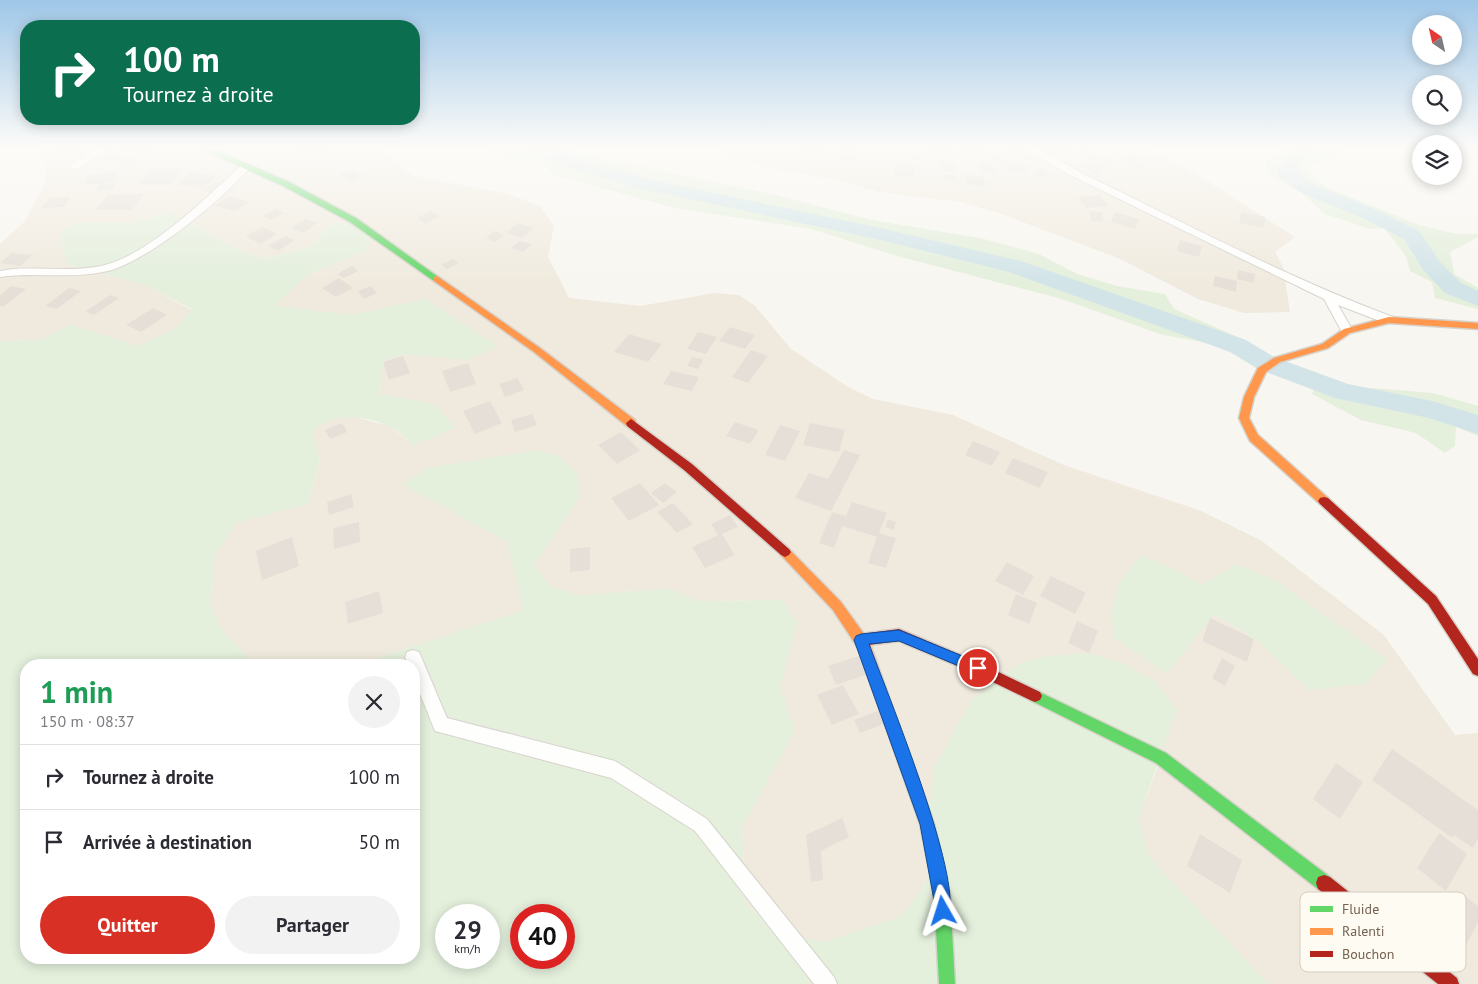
<!DOCTYPE html>
<html lang="fr">
<meta charset="utf-8">
<style>
:root{--surface:#fff;--page:#f2f2f3;--text:#2b2b33;--muted:#7c7c81;--line:#e1e1e2;--accent:#d93025}
body{margin:0;font-family:"PT Sans",sans-serif;background:var(--page);color:var(--text);height:100vh;display:flex;flex-direction:column;font-size:19px;white-space:nowrap}
*{box-sizing:border-box;margin:0}
p{font-size:16px;color:var(--muted)}
.icon{flex:none;width:28px;height:28px;fill:none;stroke:currentColor;stroke-width:2;stroke-linecap:round;stroke-linejoin:round}
.map{position:relative;flex:1;overflow:hidden}
.sheet{position:absolute;left:20px;top:659px;width:400px;height:305px;display:flex;flex-direction:column;background:var(--surface);border-radius:20px;box-shadow:0 2px 12px #0003}
.sheet>*{flex:none}
.top-card{position:absolute;left:20px;top:20px;width:400px;height:105px;border-radius:20px;box-shadow:0 2px 12px #0003;background:#0b6e4f;color:#fff;overflow:hidden}
.needle{width:32px;rotate:326deg}
.controls{position:absolute;left:1412px;top:15px;display:grid;gap:10px}
.controls a{display:grid;place-items:center;width:50px;height:50px;border-radius:50%;background:var(--surface);box-shadow:0 2px 12px #0003;font-size:25px}
.speed{position:absolute;left:435px;top:904px;display:flex;gap:10px;font-size:25px;font-weight:700;text-align:center}
.speed>*{display:grid;place-content:center;width:65px;height:65px;border-radius:50%;background:var(--surface);box-shadow:0 2px 12px #0003;line-height:1}
.speed small{font-size:12px;font-weight:400}
.speed .limit{border:8px solid #d22;background:#fff;color:#111}
.pin{position:absolute;display:grid;place-items:center;width:42px;height:42px;color:#fff;margin:-21px;border:2px solid #fff;border-radius:50%;box-shadow:0 1px 5px #0007}
.me{position:absolute;width:55px;margin:-28px;rotate:354deg;stroke-linejoin:round;filter:drop-shadow(0 0 4px #0008)}
.turn{display:flex;align-items:center;gap:18px;height:105px;padding:0 20px;font-size:22px}
.turn .icon{width:65px;height:65px;stroke-width:2.5}
.turn b{display:block;font-size:35px;line-height:42px}
.round{display:grid;place-items:center;flex:none;width:52px;height:52px;border-radius:26px;background:var(--page)}
.overview{display:flex;align-items:center;justify-content:space-between;height:85px;padding:0 20px}
h1{font-size:30px;font-weight:700;line-height:38px;color:#1e9e55}
.cta{display:flex;gap:10px;margin-top:auto;padding:10px 20px}
.cta a{flex:1;height:58px;border-radius:30px;background:var(--accent);color:#fff;font-size:20px;font-weight:700;line-height:58px;text-align:center}
.cta a+a{background:var(--page);color:var(--text)}
ul{padding:0;list-style:none}
li{display:flex;align-items:center;gap:15px;height:65px;padding:0 20px;border-top:1px solid var(--line)}
li div{flex:1}
li b{display:block;font-size:19px}
li em{font-style:normal}
.map>svg:first-child{display:block}
.residential{fill:#f0eade;fill-rule:evenodd}
.green{fill:#e4efdc;fill-rule:evenodd}
.lines{fill:none;stroke-linecap:round;stroke-linejoin:round}
.river{fill:#d2e4e8;fill-rule:evenodd}
.building{fill:#e5dfd7}
.street-casing{stroke:#d8d3ce;stroke-width:2}
.fast-casing{stroke:#d6d2ca;stroke-width:3}
.slow-casing{stroke:#d6d2ca;stroke-width:3}
.jam-casing{stroke:#d6d2ca;stroke-width:3}
.street{fill:#fefefd;fill-rule:evenodd}
.fast{fill:#63d668;fill-rule:evenodd}
.slow{fill:#ff974d;fill-rule:evenodd}
.jam{fill:#b3261e;fill-rule:evenodd}
.route{fill:#1a73e8;stroke:#114b97}
.key{fill:#fefbf3;stroke:#d5cdc2;stroke-width:1}
.key-label{font-size:14px;fill:#766250}
</style>
<div class="map">
<svg width="1478" height="984" viewBox="0 0 1478 984">
<rect width="100%" height="100%" fill="#f8f6f0"/>
<path class="residential" d="M45,147H376L413,176L508,194L540,206L554,226L548,257L569,298L640,306L715,293L739,295L755,306L791,349L848,387L873,399L953,415L1064,465L1199,510L1262,541L1384,635L1455,735L1478,733V984H1268L1149,857L1139,817L1161,758L937,848L924,885L902,916L824,943L783,934L746,905L742,828L795,730L780,686L797,623L781,600L697,601L670,589L578,595L550,586L534,566L580,497L403,484L507,542L524,610L356,665H255L220,627L211,604L215,556L236,522L308,504L320,460L312,432L321,423L348,415L389,426L414,445L455,428L436,405L380,394L383,362L402,354L468,360L498,346L426,299L351,315L275,306L306,276L366,250L332,222L311,247L267,258L240,251L173,212L130,223L76,222L67,264L144,285L192,310L175,329L137,346L71,324L41,340L0,341V244L25,221L45,183ZM1142,555L1177,570L1202,586L1275,580L1388,660L1309,690L1258,641L1214,614L1202,626Z
M723,147H1144L1195,173L1295,237L1275,252L1283,267L1290,312L1244,313L1198,299L1118,258L999,213L960,202L879,192L841,181L765,167L731,158Z"/>
<path class="green" d="M482,147H566L588,155L776,195L872,220L980,238L1039,254L1077,274L1117,286L1165,294L1174,309L1249,342L1231,352L1217,345L1160,334L1062,299L897,256L811,229L675,208L554,175L539,161L521,162Z
M1289,147H1347L1332,158L1306,168L1326,187L1419,225L1457,234H1478V237L1450,252L1454,274L1478,288V309L1435,298L1432,282L1410,271L1406,256L1384,228L1370,229L1325,214L1303,194L1267,173L1265,161L1286,151Z
M173,212L240,251L267,258L311,247L332,222L353,223L370,234L371,241L366,250L306,276L275,306L351,315L426,299L498,346L468,360L402,354L383,362L380,394L436,405L455,428L414,445C406,439 397,430 388,426C363,415 332,412 312,432L320,459L308,504L236,523L215,556L211,604L220,627L255,665H26V958H414V665H356L524,610L507,542L403,484L427,468L539,450L564,459L578,476L580,497L534,566L550,586L578,595L670,589L697,601L782,600L797,623L780,686L795,730L742,828L746,905L783,934L824,942L902,916L924,885L937,848L927,824L934,768L972,699L1020,663L1047,656L1089,653L1126,664L1155,681L1177,710L1139,817L1149,857L1268,984H0V341L41,340L71,324L137,346L175,329L192,309L144,285L67,264L59,233L76,222L130,223ZM446,915H489V958H446ZM521,915H564V958H521Z
M1318,379L1358,387L1433,393L1478,406V436L1456,427L1455,446L1445,453L1416,433L1361,420L1312,394Z
M1142,555L1177,570L1202,585L1236,564L1275,580L1388,660L1365,684L1309,690L1258,641L1214,614L1167,674L1114,638L1111,616L1118,583Z"/>
<g class="lines">
<path class="river" d="M525,147H549L589,162L652,180L885,229L1024,262L1246,340L1274,357L1348,384L1432,401L1478,415V434L1429,418L1335,398L1258,369L1230,352L1009,272L885,241L642,189L575,170L528,151Z
M1296,147H1314L1297,171L1317,186L1372,208L1419,231L1440,262L1461,283L1478,291V306L1445,293L1424,271L1404,239L1358,216L1303,194L1279,176L1277,172Z"/>
</g>
<path class="building" d="M66,147H84L69,157L54,155Z
M126,147H151L143,152L133,154L126,152L124,151Z
M302,147H323L328,151L307,158L296,149Z
M809,147H816L822,148L818,155L805,152Z
M929,147H949L953,158H933Z
M964,147H980L985,154L969,155Z
M1056,147H1064L1069,149L1055,158L1046,153Z
M1017,148L1033,158L1025,161L1010,150Z
M843,150L856,152L853,162L840,161Z
M1084,150L1113,161L1096,173L1081,166L1093,159L1079,154Z
M103,151L138,160L129,166L94,157Z
M909,152L921,153V160L909,159Z
M995,152L1003,161L993,162L986,154Z
M1129,154L1148,159L1142,170L1123,164Z
M1019,159L1029,170L1012,173L1002,162Z
M937,160H953L956,171H939Z
M978,161H991L997,172L983,173Z
M895,162L914,163V177L895,176Z
M152,168L185,169L171,185H137Z
M1043,168L1050,176L1037,177L1031,170Z
M351,169L363,175L351,181L339,175Z
M117,172L113,182L84,186L88,175Z
M191,172L217,176L203,188L176,185Z
M944,174L956,175V181L943,180Z
M966,175L984,176L985,186L966,185Z
M215,182L222,183L209,193L202,191Z
M116,183L114,189L96,191L99,185Z
M144,194L132,210H95L108,195Z
M1100,195L1108,206L1086,208L1078,197Z
M228,196L249,202L236,211L215,206Z
M71,197L64,207L42,208L49,198Z
M275,209L284,213L271,220L263,216Z
M431,211L440,216L425,224L417,218Z
M1089,211L1102,212L1104,222L1091,221Z
M1115,212L1139,219L1135,229L1111,222Z
M1241,212L1265,217L1264,228L1239,223Z
M305,219L317,223L303,233L291,228Z
M518,223L534,228L522,238L506,233Z
M263,227L277,234L260,244L246,236Z
M495,231L504,235L495,242L486,238Z
M286,236L295,240L278,251L268,246Z
M1180,240L1202,246L1199,257L1177,251Z
M519,241L532,244L523,252L511,248Z
M12,253L33,255L20,266L0,263Z
M453,259L459,263L447,269L441,265Z
M352,266L358,271L344,278L337,274Z
M1238,270L1255,274L1254,283L1237,279Z
M1215,276L1237,281L1236,292L1213,286Z
M339,278L353,288L336,297L322,288Z
M11,286L26,289L4,306H0V295Z
M371,286L377,293L364,299L358,291Z
M69,288L81,291L57,309L45,306Z
M110,295L119,298L94,315L85,312Z
M153,308L167,315L141,332L126,325Z
M730,327L755,335L745,349L719,341Z
M698,332L717,337L706,354L687,349Z
M629,334L662,344L648,362L614,352Z
M751,350L768,356L748,383L732,377Z
M403,356L410,373L389,380L383,362Z
M692,357L703,359L698,369L687,366Z
M468,363L476,384L450,392L442,371Z
M671,371L699,377L692,391L663,384Z
M517,378L524,390L505,397L499,384Z
M490,401L502,423L475,434L463,411Z
M532,414L537,425L515,432L511,420Z
M735,422L759,430L750,444L726,436Z
M342,423L347,432L330,439L325,430Z
M810,423L845,430L839,452L803,445Z
M780,425L800,431L785,461L765,455Z
M621,432L640,450L617,464L598,445Z
M973,441L1000,452L992,466L965,455Z
M844,450L860,455L831,511L795,498L809,473L828,479Z
M1013,458L1048,472L1040,488L1005,473Z
M640,483L659,505L629,521L611,498Z
M665,483L677,492L663,503L651,493Z
M351,494L354,507L329,515L327,502Z
M852,502L887,513L879,533L896,538L886,568L868,563L877,537L842,526L834,548L819,543L832,512L846,516Z
M673,503L693,524L677,533L657,512Z
M730,515L738,527L722,534L735,555L705,568L692,547L718,535L711,524Z
M888,519L896,522L894,530L885,527Z
M359,522L360,542L334,549L333,528Z
M292,537L299,566L262,580L256,551Z
M590,547V570L570,572V549Z
M1007,562L1034,576L1023,595L995,581Z
M1051,576L1086,593L1075,614L1040,596Z
M379,591L383,613L348,624L345,602Z
M1016,594L1037,603L1029,624L1008,615Z
M1210,618L1254,639L1247,662L1202,641Z
M1077,621L1098,631L1089,653L1068,643Z
M862,655L871,673L836,685L828,666Z
M1222,658L1235,666L1225,686L1212,678Z
M843,685L859,714L832,725L817,695Z
M883,709L889,722L860,733L854,720Z
M1392,749L1478,810V839L1473,848L1454,835L1452,838L1372,780Z
M1336,763L1363,782L1340,819L1313,799Z
M842,818L849,837L821,851L823,880L811,882L806,835Z
M1439,833L1467,854L1446,891L1417,868Z
M1200,834L1242,860L1230,893L1187,866Z
M1461,893L1478,906V922L1464,949L1440,930Z"/>
<g class="lines">
<defs>
<path id="street" d="M98,147H108L77,169H71V165Z
M215,147H227L215,153H209V149Z
M1021,147C1040,145 1072,169 1090,177C1190,226 1289,278 1393,317L1395,320L1393,323H1385L1338,305L1353,331L1347,335L1343,334L1324,299L1068,174Z
M243,164L251,166C224,199 144,265 103,272C69,279 34,272 0,277V271L13,269C42,267 72,272 101,266C148,256 207,197 243,164Z
M413,650L419,652L447,718L615,761L707,819L834,977L837,984H814L695,831L611,778L435,731L414,679V665H408L405,657L407,652Z"/>
<path id="fast" d="M201,147H209L289,182L356,218L441,279L437,282L434,281L350,222L283,186L201,149Z
M1035,690L1166,753L1330,877L1332,883L1330,889L1324,891L1318,889L1156,763L1030,700L1028,696L1030,692Z
M939,871L944,874L950,894L955,984H939L934,894L931,879L934,874Z"/>
<path id="slow" d="M437,276L540,348L635,420L636,423L635,426H627L534,352L434,281V277Z
M1389,317L1478,323V329L1389,323L1350,333L1328,348L1280,362L1266,372L1254,397L1249,418L1258,435L1328,498L1330,501L1328,504H1320L1250,441L1239,418L1244,397L1258,368L1274,358L1322,344L1344,329Z
M785,547L789,549L841,602L869,641L934,824L947,879L944,884L939,887L934,884L931,879L920,824L858,648L833,610L781,555L779,552L781,549Z"/>
<path id="jam" d="M631,419L692,464L789,549L791,552L789,555L785,557L781,555L684,470L627,426L626,423Z
M1324,497L1328,498L1436,596L1478,659V676L1473,674L1428,604L1320,504L1318,501L1320,498Z
M899,629L982,664L1040,692L1042,696L1040,700L1035,702L1030,700L972,672L899,641L861,646L856,644L855,640L856,636L861,634Z
M1324,875L1330,877L1457,978L1459,984H1438L1318,889L1316,883L1318,877Z"/>
</defs>
<use href="#street" class="street-casing"/>
<use href="#fast" class="fast-casing"/>
<use href="#slow" class="slow-casing"/>
<use href="#jam" class="jam-casing"/>
<use href="#street" class="street"/>
<use href="#fast" class="fast"/>
<use href="#slow" class="slow"/>
<use href="#jam" class="jam"/>
</g>
<linearGradient id="sky" x2="0" y2="1"><stop stop-color="#9fc7e8"/><stop offset="0.52" stop-color="#fcfbf8"/><stop offset="1" stop-color="#fcfbf8" stop-opacity="0"/></linearGradient>
<rect width="1478" height="284" fill="url(#sky)"/>
<path class="route" d="M899,630L982,664L984,668L982,673L978,674L899,641L869,644C886,690 964,879 948,917L943,919L937,917L920,824L854,640L856,636L861,634Z"/>
<rect x="1300" y="892" width="166" height="80" rx="8" class="key"/>
<rect x="1310" y="906" width="23" height="6" fill="#63d668"/>
<rect x="1310" y="928" width="23" height="7" fill="#ff974d"/>
<rect x="1310" y="951" width="23" height="6" fill="#b3261e"/>
<g class="key-label">
<text x="1342" y="914">Fluide</text>
<text x="1342" y="936">Ralenti</text>
<text x="1342" y="959">Bouchon</text>
</g>
</svg>
<div class="controls">
<a><svg class="needle" viewBox="-14 -14 28 28"><path d="M0-13l5 13h-10z" fill="#e53935"/><path d="M0 13l5-13h-10z" fill="#7c7c81"/></svg></a>
<a><svg class="icon" aria-label="search" viewBox="0 0 24 24"><circle cx="10" cy="10" r="6"/><path d="M15 15l6 6"/></svg></a>
<a><svg class="icon" aria-label="layers" viewBox="0 0 24 24"><path d="M12 4l9 5-9 5-9-5zM3 14l9 5 9-5"/></svg></a>
</div>
<div class="speed"><div>29<small>km/h</small></div><div class="limit">40</div></div>
<div class="pin" style="left:978px;top:668px;background:#d93025"><svg class="icon" aria-label="arrive" viewBox="0 0 24 24"><path d="M6 21V4h12l-3 4 3 4H6"/></svg></div>
<svg class="me" style="left:943px;top:911px" viewBox="-20 -20 40 40"><path d="M0-17L14 15 0 8-14 15z" fill="#1a73e8" stroke="#fff" stroke-width="4"/></svg>
<div class="top-card">
<div class="turn"><svg class="icon" aria-label="right" viewBox="0 0 24 24"><path d="M7 20v-9h11M14 6l5 5-5 5"/></svg><div><b>100 m</b>Tournez à droite</div></div>
</div>
<section class="sheet">
<div class="overview"><div><h1>1 min</h1><p>150 m · 08:37</p></div><a class="round"><svg class="icon" aria-label="close" viewBox="0 0 24 24"><path d="M6 6l12 12M18 6L6 18"/></svg></a></div>
<ul>
<li><svg class="icon" aria-label="right" viewBox="0 0 24 24"><path d="M7 20v-9h11M14 6l5 5-5 5"/></svg><div><b>Tournez à droite</b></div><em>100 m</em></li>
<li><svg class="icon" aria-label="arrive" viewBox="0 0 24 24"><path d="M6 21V4h12l-3 4 3 4H6"/></svg><div><b>Arrivée à destination</b></div><em>50 m</em></li>
</ul>
<div class="cta"><a>Quitter</a><a>Partager</a></div>
</section>
</div>
